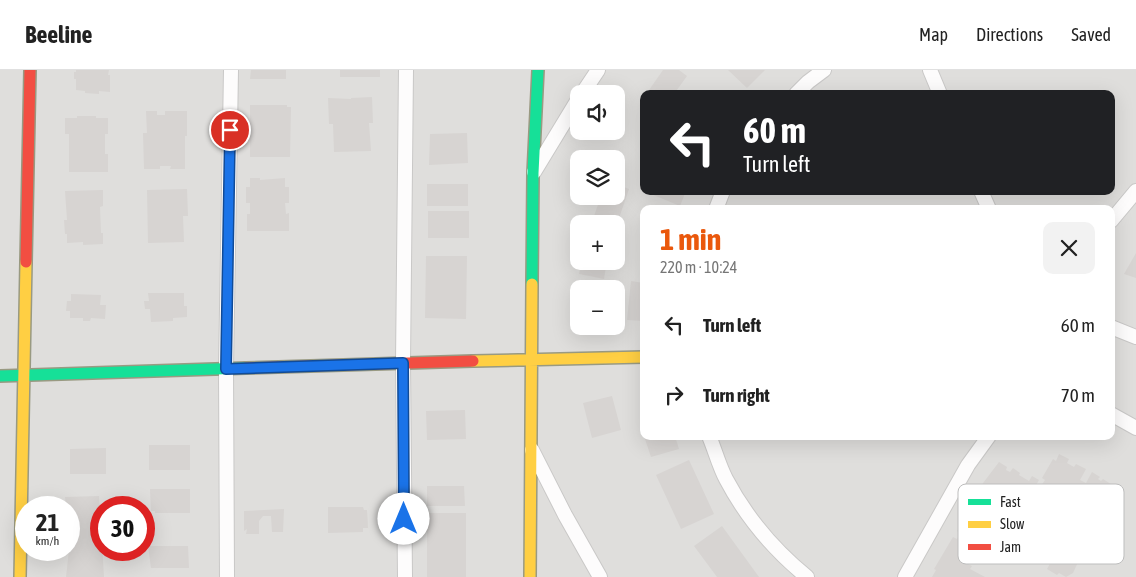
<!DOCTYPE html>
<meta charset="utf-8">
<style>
:root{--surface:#fff;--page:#f2f2f2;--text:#222;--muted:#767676;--line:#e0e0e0;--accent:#ea580c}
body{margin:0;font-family:"Asap Condensed",sans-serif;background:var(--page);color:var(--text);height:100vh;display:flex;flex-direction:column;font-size:19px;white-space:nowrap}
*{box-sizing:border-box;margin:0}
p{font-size:16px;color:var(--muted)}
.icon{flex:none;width:28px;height:28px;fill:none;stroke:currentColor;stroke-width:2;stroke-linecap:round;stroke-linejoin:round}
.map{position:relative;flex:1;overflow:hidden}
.details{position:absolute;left:640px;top:135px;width:475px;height:235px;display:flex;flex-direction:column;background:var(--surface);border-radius:10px;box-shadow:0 5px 20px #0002}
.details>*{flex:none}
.hud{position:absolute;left:640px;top:20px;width:475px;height:105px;border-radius:10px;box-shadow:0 5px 20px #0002;background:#202124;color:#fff;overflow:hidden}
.tools{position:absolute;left:570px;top:15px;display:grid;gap:10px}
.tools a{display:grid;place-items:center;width:55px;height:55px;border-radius:10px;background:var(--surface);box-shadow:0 5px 20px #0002;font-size:25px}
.speed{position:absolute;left:15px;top:426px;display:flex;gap:10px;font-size:25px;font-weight:700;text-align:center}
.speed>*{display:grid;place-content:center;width:65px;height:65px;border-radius:50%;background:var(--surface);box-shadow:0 5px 20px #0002;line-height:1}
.speed small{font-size:12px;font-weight:400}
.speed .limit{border:8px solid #d22;background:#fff;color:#111}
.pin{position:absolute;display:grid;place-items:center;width:42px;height:42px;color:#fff;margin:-21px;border:2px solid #fff;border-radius:50%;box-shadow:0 1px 5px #0007}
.me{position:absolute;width:55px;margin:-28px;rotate:0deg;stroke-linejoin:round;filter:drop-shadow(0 0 4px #0008)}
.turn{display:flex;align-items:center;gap:18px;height:105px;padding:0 20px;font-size:22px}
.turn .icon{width:65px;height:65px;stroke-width:2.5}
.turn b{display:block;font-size:35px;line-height:42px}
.round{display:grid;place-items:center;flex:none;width:52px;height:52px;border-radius:10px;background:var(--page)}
.head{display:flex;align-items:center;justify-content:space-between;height:85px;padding:0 20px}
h1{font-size:30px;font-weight:700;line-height:38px;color:var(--accent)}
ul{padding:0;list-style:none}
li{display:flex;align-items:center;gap:15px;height:70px;padding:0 20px}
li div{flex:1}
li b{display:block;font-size:19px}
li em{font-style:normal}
header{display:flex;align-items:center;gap:30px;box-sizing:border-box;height:70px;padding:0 25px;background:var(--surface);border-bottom:1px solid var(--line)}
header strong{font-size:24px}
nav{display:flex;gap:28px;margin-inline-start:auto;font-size:18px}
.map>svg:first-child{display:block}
.residential{fill:#dfdedc;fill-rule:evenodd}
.building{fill:#d7d4d2}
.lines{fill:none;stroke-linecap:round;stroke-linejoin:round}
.street-casing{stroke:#c9c8c7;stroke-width:16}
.fast-casing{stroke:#999a82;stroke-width:14}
.slow-casing{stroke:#999a82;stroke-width:14}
.jam-casing{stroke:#999a82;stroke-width:14}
.street{stroke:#fdfcfc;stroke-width:14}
.fast{stroke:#16e098;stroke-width:11}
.slow{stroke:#ffcf43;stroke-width:11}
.jam{stroke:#f24e42;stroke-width:11}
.route-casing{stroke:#114b97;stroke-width:12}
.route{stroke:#1a73e8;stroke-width:9}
.key{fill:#fff;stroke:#bdbdbd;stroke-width:1}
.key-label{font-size:14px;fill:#222}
</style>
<header>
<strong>Beeline</strong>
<nav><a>Map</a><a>Directions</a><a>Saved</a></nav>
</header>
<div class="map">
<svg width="1136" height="507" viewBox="0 0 1136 507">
<rect width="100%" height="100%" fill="#f0eeeb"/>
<path class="residential" d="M0,0H1136V507H0ZM579,24H616V61H579ZM644,24H1111V121H644ZM579,89H616V126H579ZM644,139H1111V366H644ZM579,154H616V191H579ZM579,219H616V256H579ZM26,438H69V480H26ZM101,438H144V480H101Z"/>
<path class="building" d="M76,0H109L108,5H110V22L99,21V24L85,23V21L76,20V9H74V2H76Z
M251,0H286V9H250Z
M340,0H380V7H340Z
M663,0H679L687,6L674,24H655L649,20Z
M728,0H765L747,18Z
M372,27L373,53H369L371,81L334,82L333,54H329L328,28L351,29V28Z
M250,35H287V37H291L290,87H250Z
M146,41H157V45H165V41H187V66H185V99H170L171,96H160V99H144L143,63H147Z
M77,46H96V48H108V64H105V84H108V102H69V64H65V48H77Z
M467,63L468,93L429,95L430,64Z
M250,108H260V110L285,108V117H289V133H285L286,144L289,143V161H247V144H250V133H246V117H250Z
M427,114H468V136H427Z
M616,114L629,119L617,154L594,146L601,126H616Z
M187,119L188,146H183L184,172L148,173L147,120Z
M103,120V136L100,137L101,163H103V174L83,175V172L67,173V164H65L64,150H67L65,121Z
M653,121H686L680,136L651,124Z
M428,141H469V168H428Z
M1136,183V208L1124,204Z
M426,186H467L466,249L425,248Z
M582,191H607L604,209L579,204Z
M631,211L644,213V251L627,250Z
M148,223H184V236H187V247L173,248V251L151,252L150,239H145L144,231H149Z
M71,224L101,225L100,235H106L105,249L91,248L90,251H83V248H70V241H66L67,231H71Z
M612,326L621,360L592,368L583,333Z
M465,340L466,369L427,370L426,341Z
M644,366H675L679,379L651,387Z
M149,375H190V400H149Z
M106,378V404H70V379Z
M1059,384L1069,389L1067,393L1074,397L1076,394L1086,399L1080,410L1086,413L1092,402L1100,407L1098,409L1101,411L1103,409L1117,418L1114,426L1111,425L1108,431L1112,433L1108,440L1106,439L1100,450L1104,452L1099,460L1092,457L1091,458L1087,457L1086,460L1093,463L1091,469L1088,468L1082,482L1070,476L1066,484L1079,490L1073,503L1066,507L1059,503L1057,505L1047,499L1052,490L1047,487L1049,483L1057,487L1063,477L1055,472L1057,469L1058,470L1082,429L1076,426L1072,433L1064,429L1065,427L1061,424L1062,423L1054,418L1052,422L1041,416L1045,410L1042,408L1053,389L1056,391Z
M689,390L714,444L681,459L656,405Z
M999,392L1007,397L1006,400L1010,402L1013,398L1020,403L1019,405L1029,411L1032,406L1039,410L1035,417L1037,418L1034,425L1036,427L1029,440L1011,430L1008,434L1003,431L1001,434L1009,439L1004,447L1001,446L996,456L999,457L990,472L980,484L981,486L978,493H966L972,496L970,499L985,507H932L936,500L934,499L953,467L957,469L960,463L957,461L982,421L980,417Z
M427,416H464L465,436H427Z
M150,419H190V443H155V441H151Z
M99,426L104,507H66L69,480V438H66L65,427Z
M328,437H363L364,440H367L368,458H363V462L328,463Z
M284,439L283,462H272L271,446H263L259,451V464H246L247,459L244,461V441Z
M427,443H466V507H427Z
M722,456L759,507H717L694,476Z
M148,476H188L189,498H151Z"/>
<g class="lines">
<defs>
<path id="street" d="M930,0L940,24
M582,24L598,0
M796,24L808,12L824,0
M534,102L579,28
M981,121L989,139
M716,139L723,121
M1111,151L1136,121
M1111,257L1136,267
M1111,344L1136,358
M709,366C715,380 719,396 726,409C746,447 774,480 807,507
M532,380L565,445L600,507
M227,507L226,299L231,0
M405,507L403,293L406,0
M905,507L968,395L989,366"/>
<path id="fast" d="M532,214L533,103L538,0
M0,306L246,298"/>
<path id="slow" d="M473,291L644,287
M20,507L26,192
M530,507L532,214"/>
<path id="jam" d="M26,192L30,0
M246,298L473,291"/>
</defs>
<use href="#street" class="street-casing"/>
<use href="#fast" class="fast-casing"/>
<use href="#slow" class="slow-casing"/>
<use href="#jam" class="jam-casing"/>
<use href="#street" class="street"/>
<use href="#fast" class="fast"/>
<use href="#slow" class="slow"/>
<use href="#jam" class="jam"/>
</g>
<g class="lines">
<defs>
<path id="route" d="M230,60L226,299L403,293L404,449"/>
</defs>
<use href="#route" class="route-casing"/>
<use href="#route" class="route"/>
</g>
<rect x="958" y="414" width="166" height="80" rx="8" class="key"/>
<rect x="968" y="429" width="23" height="6" fill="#16e098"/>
<rect x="968" y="451" width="23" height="7" fill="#ffcf43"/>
<rect x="968" y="474" width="23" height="6" fill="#f24e42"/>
<g class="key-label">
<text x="1000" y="437">Fast</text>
<text x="1000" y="459">Slow</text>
<text x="1000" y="482">Jam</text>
</g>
</svg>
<div class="tools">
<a><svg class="icon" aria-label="sound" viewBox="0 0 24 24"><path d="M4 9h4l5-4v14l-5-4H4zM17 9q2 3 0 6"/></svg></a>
<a><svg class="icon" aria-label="layers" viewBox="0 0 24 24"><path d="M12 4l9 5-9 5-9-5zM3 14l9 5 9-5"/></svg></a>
<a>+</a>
<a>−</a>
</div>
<div class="speed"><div>21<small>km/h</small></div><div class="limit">30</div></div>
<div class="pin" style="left:230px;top:60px;background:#d93025"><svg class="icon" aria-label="arrive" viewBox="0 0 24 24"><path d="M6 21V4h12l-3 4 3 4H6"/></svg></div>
<svg class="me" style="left:404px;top:449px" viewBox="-20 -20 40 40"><circle r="19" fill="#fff"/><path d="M0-13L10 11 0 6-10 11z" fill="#1a73e8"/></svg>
<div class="hud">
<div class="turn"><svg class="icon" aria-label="left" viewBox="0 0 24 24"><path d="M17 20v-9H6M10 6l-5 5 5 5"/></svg><div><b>60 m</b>Turn left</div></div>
</div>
<section class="details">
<div class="head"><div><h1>1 min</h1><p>220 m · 10:24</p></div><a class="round"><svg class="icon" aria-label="close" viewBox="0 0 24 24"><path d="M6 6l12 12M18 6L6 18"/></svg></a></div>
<ul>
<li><svg class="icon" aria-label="left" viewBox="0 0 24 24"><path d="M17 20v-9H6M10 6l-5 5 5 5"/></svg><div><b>Turn left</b></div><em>60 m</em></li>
<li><svg class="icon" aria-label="right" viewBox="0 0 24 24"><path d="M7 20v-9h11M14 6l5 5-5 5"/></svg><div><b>Turn right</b></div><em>70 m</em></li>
</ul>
</section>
</div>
